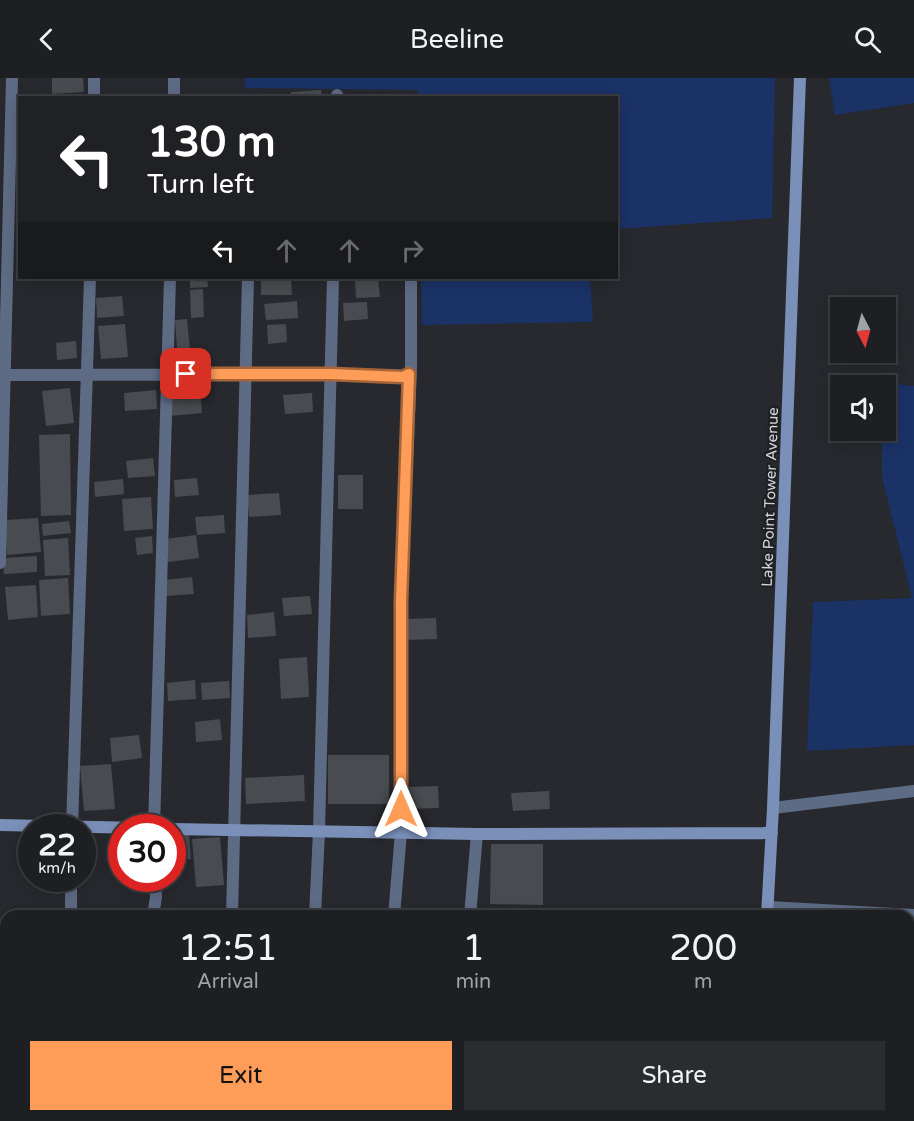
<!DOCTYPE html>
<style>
:root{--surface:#1d1f22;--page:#2a2c2f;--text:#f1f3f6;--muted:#a0a2a5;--line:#3b3d40;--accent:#fe9c58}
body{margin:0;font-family:"Varela Round",sans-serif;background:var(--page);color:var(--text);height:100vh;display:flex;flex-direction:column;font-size:22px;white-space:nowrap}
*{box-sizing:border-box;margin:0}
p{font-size:20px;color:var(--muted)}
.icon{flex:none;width:33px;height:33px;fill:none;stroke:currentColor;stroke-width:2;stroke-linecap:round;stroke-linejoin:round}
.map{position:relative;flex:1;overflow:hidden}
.side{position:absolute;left:0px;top:832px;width:915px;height:212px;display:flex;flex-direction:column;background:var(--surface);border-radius:18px 18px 0 0;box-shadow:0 3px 15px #0003,0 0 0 2px var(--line)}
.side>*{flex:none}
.hud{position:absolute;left:18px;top:18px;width:600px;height:183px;border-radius:0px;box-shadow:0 3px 15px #0003,0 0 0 2px var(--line);background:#202124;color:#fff;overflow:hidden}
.needle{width:39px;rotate:174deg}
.fabs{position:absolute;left:830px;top:219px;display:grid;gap:12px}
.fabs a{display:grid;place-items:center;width:66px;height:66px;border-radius:0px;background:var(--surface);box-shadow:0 3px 15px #0003,0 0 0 2px var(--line);font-size:30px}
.speed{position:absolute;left:18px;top:736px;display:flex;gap:12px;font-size:30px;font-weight:700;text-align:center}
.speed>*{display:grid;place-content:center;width:78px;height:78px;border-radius:50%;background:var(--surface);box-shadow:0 3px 15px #0003,0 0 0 2px var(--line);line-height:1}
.speed small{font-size:15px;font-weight:400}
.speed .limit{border:9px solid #d22;background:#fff;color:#111}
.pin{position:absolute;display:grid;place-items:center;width:51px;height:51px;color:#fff;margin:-26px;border-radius:12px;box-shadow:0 3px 9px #0006}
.me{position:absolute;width:66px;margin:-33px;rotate:0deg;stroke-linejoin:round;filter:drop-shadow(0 0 4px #0008)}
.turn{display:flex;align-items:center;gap:21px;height:126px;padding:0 30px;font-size:27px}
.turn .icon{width:78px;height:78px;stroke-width:2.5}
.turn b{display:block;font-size:42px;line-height:51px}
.lanes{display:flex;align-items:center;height:57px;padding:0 30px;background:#0003;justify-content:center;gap:30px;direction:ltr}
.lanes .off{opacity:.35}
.eta{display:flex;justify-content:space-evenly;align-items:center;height:102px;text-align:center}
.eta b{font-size:36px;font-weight:600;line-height:42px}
.primary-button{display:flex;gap:12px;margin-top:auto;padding:12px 30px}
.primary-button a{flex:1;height:69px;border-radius:0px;background:var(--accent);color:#111;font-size:24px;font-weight:600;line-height:69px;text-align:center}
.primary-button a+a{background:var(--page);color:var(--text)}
header{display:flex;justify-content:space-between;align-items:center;height:78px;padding:0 30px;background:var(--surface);font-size:27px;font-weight:600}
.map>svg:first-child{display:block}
.green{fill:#1a3265}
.building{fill:#484b4f}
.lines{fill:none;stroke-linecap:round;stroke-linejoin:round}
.street{stroke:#5e6b85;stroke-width:12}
.secondary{stroke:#7b90b9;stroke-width:12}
.route-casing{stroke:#a56539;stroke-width:15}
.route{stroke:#fe9c58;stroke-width:10}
.labels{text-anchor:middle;stroke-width:4.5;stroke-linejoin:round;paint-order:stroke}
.street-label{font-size:15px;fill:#d2d3d6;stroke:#1e2024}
</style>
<header><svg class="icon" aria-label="back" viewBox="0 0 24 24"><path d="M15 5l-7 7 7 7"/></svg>Beeline<svg class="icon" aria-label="search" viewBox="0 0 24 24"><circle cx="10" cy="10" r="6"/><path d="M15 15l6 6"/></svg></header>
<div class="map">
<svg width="914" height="1043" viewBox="0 0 914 1043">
<rect width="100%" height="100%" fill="#27292e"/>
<path class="green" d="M245,0H775L772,140L617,151L616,20L418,19V12L245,10Z
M829,0H914V25L835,37Z
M421,200H590L593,244L422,247Z
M881,305L914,308V667L807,673L813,524L912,520L882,399V353L885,352V308L881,307Z"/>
<path class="building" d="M52,0H83L84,14L52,16Z
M321,12L322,20H291V14Z
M190,200H207L208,209L190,210Z
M261,200H291L292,217H261Z
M378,200L380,219L356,220L355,201Z
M203,211L204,239L191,240L190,212Z
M122,218L124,238L97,240L96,220Z
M297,223L298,240L266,242L264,226Z
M367,224L368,241L344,243L343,225Z
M187,241L191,282L178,283L175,242Z
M125,246L128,279L101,281L98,248Z
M286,246L287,264L268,266L267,247Z
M76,263L77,280L57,282L56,265Z
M70,310L74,345L46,348L42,313Z
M200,311L202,335L169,338L168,314Z
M156,312L157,331L125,333L124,315Z
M312,315L313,334L285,336L283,317Z
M70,356L71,437L41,438L39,357Z
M153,380L155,398L128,400L126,383Z
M338,397H363V431H338Z
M197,400L199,417L175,419L174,402Z
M123,401L124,416L95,419L94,404Z
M279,415L281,437L249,439L247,417Z
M151,419L153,451L124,453L122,421Z
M224,437L225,455L197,457L195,439Z
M38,440L41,474L7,477L5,442Z
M69,443L71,455L43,458L42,446Z
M196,457L199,480L168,484L166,461Z
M152,458L153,475L137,477L135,460Z
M68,460L70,497L45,498L43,462Z
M37,478V494L4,496L3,480Z
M192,499L194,516L166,518L164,502Z
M68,500L70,536L41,538L39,502Z
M36,507L38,539L8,542L5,509Z
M310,518L312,536L284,538L282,520Z
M274,534L276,558L248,560L247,537Z
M436,540L437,561L406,562L405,541Z
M307,579L309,619L281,621L279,581Z
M195,602L196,621L168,623L167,605Z
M229,603L230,620L202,622L201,605Z
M220,641L222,662L196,664L195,644Z
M139,657L142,680L112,684L110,660Z
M328,677H389V726H328Z
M111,686L115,731L84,733L80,688Z
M304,697L305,723L246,726L245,700Z
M438,708L439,730L406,731V709Z
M549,713L550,731L513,733L511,715Z
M189,756L191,781L172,782V758Z
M220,759L224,807L196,809L192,761Z
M491,766H543V827L490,826Z
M0,998H6V1022H0Z
M13,1038H48L49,1043H0V1039Z
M227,1038H257V1043H228Z"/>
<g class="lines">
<path class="street" d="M94,20V0
M174,20V0
M337,20V17
M0,297L331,296L403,299L409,296
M0,485L12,0
M773,730L914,713
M72,750L90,200
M154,750L170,200
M768,829L914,837
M71,838V801
M153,838L156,819L155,801
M232,838L248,200
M315,838L319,753L333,200
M394,838L401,754V524L411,291V200
M470,838L477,756
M66,1043V1038
M141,1043L142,1038
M222,1043V1038
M302,1043V1038
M354,1043L361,1038"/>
<path class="secondary" d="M0,747L141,750
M172,751L477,756L772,755
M767,838L773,730L800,0
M759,1043L760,1038"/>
</g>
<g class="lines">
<defs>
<path id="route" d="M186,296H331L403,299L409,296L401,524V731"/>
</defs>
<use href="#route" class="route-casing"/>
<use href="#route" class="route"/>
</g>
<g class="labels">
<g class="street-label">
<text transform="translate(770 419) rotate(-88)" y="5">Lake Point Tower Avenue</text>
</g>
</g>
</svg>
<div class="fabs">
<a><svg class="needle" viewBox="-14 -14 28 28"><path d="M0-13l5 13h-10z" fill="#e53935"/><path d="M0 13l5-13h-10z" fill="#a0a2a5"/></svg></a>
<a><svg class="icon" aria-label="sound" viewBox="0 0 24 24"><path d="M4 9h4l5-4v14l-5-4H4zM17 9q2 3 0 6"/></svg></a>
</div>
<div class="speed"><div>22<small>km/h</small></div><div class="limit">30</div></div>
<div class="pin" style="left:186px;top:296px;background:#d93025"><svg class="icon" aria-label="arrive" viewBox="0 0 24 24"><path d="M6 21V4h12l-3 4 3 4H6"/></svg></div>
<svg class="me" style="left:401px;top:731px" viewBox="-20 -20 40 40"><path d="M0-17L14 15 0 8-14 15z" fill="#fe9c58" stroke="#fff" stroke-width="4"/></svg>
<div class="hud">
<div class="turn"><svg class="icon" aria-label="left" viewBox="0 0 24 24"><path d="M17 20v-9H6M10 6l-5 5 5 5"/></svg><div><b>130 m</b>Turn left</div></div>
<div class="lanes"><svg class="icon" aria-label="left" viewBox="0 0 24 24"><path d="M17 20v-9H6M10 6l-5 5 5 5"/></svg><svg class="icon off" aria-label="ahead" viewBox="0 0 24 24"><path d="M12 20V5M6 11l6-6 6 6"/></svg><svg class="icon off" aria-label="ahead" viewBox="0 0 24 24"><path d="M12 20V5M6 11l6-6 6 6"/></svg><svg class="icon off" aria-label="right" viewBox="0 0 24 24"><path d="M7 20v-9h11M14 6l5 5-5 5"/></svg></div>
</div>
<section class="side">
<div class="eta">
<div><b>12:51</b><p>Arrival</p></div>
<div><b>1</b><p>min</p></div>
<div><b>200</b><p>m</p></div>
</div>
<div class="primary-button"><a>Exit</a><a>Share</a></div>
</section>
</div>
